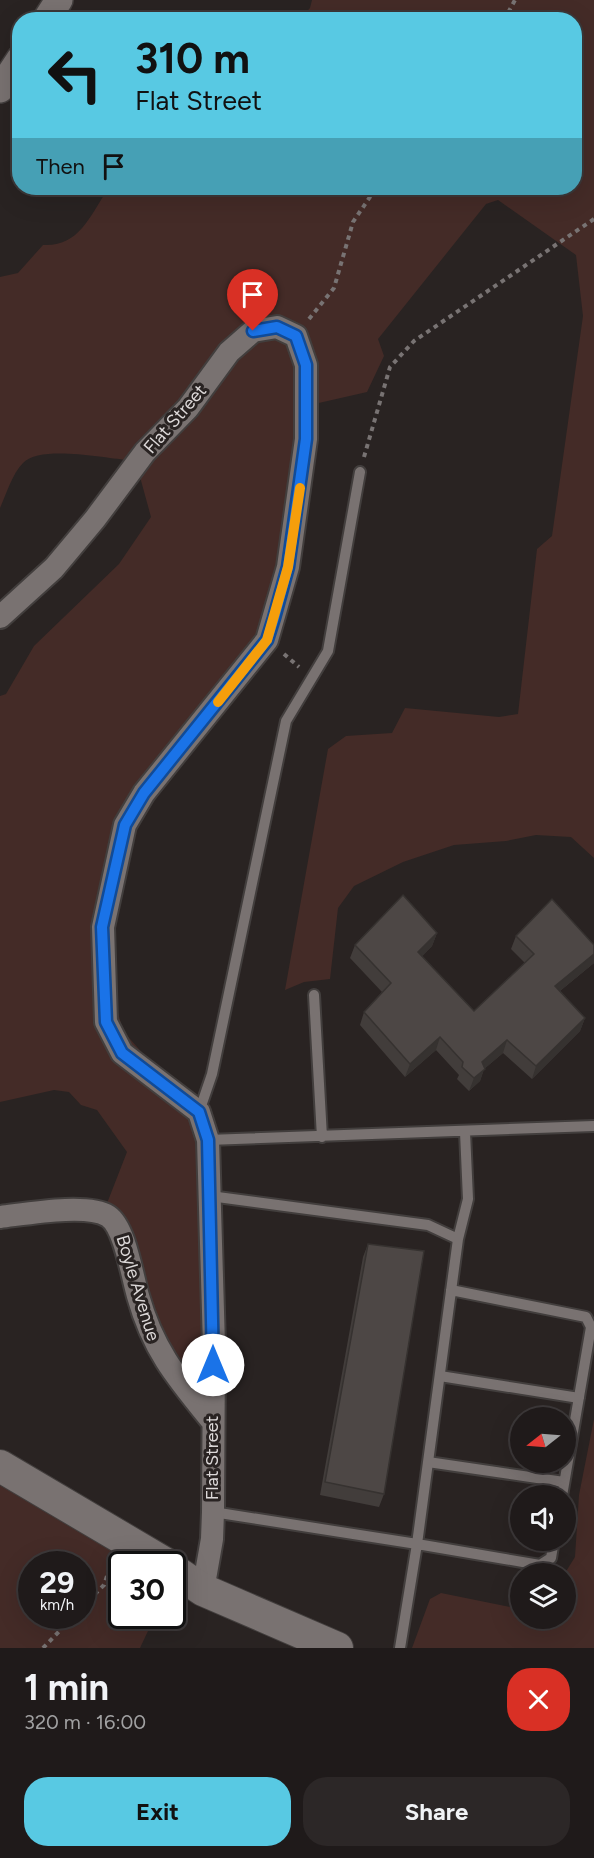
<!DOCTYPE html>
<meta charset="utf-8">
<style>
:root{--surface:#1f1a1a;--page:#2c2727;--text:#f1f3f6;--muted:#a1a1a2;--line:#3c3839;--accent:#58c9e3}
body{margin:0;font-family:Figtree,sans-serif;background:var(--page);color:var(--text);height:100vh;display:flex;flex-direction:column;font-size:22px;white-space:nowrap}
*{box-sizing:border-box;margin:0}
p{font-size:20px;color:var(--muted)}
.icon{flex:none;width:33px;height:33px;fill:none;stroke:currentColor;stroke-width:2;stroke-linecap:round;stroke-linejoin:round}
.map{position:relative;height:1648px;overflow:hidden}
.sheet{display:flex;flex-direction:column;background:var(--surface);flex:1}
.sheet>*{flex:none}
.banner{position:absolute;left:12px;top:12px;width:570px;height:183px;border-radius:24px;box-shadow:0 6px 24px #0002,0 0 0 2px var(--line);background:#58c9e3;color:#111;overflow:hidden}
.needle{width:39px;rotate:253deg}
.fabs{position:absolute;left:510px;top:1407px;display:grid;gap:12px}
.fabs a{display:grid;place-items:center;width:66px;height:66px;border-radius:50%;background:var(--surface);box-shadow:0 6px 24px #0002,0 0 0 2px var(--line);font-size:30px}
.speed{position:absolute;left:18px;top:1551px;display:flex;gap:12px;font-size:30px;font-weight:700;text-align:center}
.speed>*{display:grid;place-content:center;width:78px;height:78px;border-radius:50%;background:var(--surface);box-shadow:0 6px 24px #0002,0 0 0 2px var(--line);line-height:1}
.speed small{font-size:15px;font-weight:400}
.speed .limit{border:3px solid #111;border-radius:9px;background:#fff;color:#111}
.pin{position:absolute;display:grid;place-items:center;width:51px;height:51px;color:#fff;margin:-62px -26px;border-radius:50% 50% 50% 0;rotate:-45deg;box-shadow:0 0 6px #0007}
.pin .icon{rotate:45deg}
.me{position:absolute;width:66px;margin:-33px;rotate:0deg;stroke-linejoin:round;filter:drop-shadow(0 0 4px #0008)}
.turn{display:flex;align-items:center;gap:21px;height:126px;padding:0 24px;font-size:27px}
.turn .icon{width:78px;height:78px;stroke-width:2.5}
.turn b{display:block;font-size:42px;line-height:51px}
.then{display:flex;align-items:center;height:57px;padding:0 24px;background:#0003;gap:12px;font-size:22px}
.round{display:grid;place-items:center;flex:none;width:63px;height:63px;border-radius:24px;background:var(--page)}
.headline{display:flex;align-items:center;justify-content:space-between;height:102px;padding:0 24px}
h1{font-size:36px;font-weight:700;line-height:45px}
.primary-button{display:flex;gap:12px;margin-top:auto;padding:12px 24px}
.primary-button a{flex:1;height:69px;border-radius:24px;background:var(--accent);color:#111;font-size:24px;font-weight:700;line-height:69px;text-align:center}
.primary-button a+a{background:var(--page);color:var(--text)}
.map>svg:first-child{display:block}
.green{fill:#442b27;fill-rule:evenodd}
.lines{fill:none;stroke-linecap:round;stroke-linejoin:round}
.service-casing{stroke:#423e3d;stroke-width:14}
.minor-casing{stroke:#423e3d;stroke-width:26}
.tertiary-casing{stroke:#423e3d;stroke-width:30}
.secondary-casing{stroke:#423e3d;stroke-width:34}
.path{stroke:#787373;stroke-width:4;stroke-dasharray:4.5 4.5;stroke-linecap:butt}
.service{stroke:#797271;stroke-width:10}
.minor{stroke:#797271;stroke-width:22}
.tertiary{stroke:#797271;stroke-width:27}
.secondary{stroke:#797271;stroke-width:32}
.wall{fill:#423d3b}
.shaded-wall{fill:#363230}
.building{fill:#4d4745;stroke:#363230;stroke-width:1.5}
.route-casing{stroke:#114b97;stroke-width:15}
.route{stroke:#1a73e8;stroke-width:10}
.slow{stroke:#f59e0b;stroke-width:10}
.labels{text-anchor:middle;stroke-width:6;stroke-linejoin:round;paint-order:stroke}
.street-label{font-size:18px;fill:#dcd8d8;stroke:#292322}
</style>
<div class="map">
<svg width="594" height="1648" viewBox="0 0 594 1648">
<rect width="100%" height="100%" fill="#292322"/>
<path class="green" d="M312,0H594V858L571,837L536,835L506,841L454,845L403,862L354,886L338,908L330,979L304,982L285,990L328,749L346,736L392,733L405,708L499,717L518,714L537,549L552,536L583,316L576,255L498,200L486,204L378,339L384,356L367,392L310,405L275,626L132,823L108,975L123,1031L205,1124L219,1411L177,1366L104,1211L127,1152L97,1110L81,1105L69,1092L54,1090L0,1102V696L6,694L34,646L119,564L151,517L137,466L127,460C103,458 40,445 23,463C12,474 6,495 0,508V277L18,273L43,245C78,247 89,218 106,192L114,188H574V20L300,19L310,8Z
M594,1419V1648H412L430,1599L441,1593L520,1609V1618H566L565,1573L575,1557L579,1495Z
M0,1464L169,1564H122V1616H155L140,1648H0ZM32,1564H82V1616H32Z"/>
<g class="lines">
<defs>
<path id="service" d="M314,995L322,1137
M199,1112L212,1074L286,721L328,651L360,472
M208,1140L594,1126
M210,1196L428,1225L458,1239L417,1544L540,1565L551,1558L554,1540
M458,1239L468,1199L465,1132
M451,1290L586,1317L591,1327L562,1496
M440,1376L579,1398
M428,1462L564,1482
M213,1512L417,1544L400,1648"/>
<path id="minor" d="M0,617L54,568L95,519L145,452L188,408L229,352L253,331L277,327L296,336L306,365V439L288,567L267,640L144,793L125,825L103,927L106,1022L122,1053L199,1112L208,1140L214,1346L213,1512L212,1539L203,1590
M0,1217C26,1214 87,1203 108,1216C125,1227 132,1276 138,1296C153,1350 177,1378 212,1421"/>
<path id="tertiary" d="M46,20L59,0
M0,89L20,59"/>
<path id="secondary" d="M0,1466L166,1564
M172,1569L203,1590L337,1648"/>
</defs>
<use href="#service" class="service-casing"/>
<use href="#minor" class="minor-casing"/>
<use href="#tertiary" class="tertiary-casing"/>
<use href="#secondary" class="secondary-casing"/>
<path class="path" d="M504,20L515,0
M309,319L334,288L353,222L376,188
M364,457L390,367L414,341L594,219
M284,654L299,667
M82,1607L104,1585L111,1564
M43,1648L74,1616"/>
<use href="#service" class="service"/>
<use href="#minor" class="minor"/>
<use href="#tertiary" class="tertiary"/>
<use href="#secondary" class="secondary"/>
</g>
<path class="wall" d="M437,933L432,946L422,956L474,1011L525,963L511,949L516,936L594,963L560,991L585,1018L580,1031L532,1079L503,1053L484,1069L480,1081L469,1091L457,1079L459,1075L436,1050L405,1077L360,1025L364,1012L382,992L350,958L355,945Z
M368,1244L384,1494L379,1507L320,1495L363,1257Z"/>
<path class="shaded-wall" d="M437,933L432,946L414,965L418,952Z
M594,954V963L550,999L555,986Z
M585,1018L580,1031L532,1079L536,1066Z
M440,1037L436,1050L405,1077L410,1064Z
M507,1040L503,1053L484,1069L480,1081L469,1091L474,1078L482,1062Z"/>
<path class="building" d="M403,895L437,933L418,952L474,1011L534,954L516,936L552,899L594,945V954L555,986L585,1018L536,1066L507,1040L482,1062L485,1069L474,1078L462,1067L463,1062L440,1037L410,1064L364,1012L391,983L355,945Z
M368,1244L424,1251L384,1494L325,1482Z"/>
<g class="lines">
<defs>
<path id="route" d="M213,1365L208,1140L199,1112L122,1053L106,1022L102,927L125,825L144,793L267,640L274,618L288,567L306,439V365L296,336L277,327L253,331"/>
</defs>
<use href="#route" class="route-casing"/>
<use href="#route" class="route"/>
<path class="slow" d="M218,702L267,640L288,567L300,488"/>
</g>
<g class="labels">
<g class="street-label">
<text transform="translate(175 419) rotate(-49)" y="6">Flat Street</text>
<text transform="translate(138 1288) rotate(73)" y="6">Boyle Avenue</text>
<text transform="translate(212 1458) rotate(-90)" y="6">Flat Street</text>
</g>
</g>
</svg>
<div class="fabs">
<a><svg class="needle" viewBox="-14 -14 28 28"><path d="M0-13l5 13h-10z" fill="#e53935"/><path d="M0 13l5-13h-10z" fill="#a1a1a2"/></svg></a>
<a><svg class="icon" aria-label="sound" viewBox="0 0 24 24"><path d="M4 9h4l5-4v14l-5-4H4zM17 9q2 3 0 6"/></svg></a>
<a><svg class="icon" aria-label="layers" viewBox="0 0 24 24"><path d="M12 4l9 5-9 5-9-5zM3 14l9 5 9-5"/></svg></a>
</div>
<div class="speed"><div>29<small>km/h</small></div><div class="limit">30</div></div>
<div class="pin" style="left:253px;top:331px;background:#d93025"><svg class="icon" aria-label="arrive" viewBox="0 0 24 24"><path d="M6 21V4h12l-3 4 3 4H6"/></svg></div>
<svg class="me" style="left:213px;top:1365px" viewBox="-20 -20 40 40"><circle r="19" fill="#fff"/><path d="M0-13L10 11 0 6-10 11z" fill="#1a73e8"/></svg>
<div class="banner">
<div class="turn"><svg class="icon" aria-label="left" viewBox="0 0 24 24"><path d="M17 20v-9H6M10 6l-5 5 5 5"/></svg><div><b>310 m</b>Flat Street</div></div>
<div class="then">Then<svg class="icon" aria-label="arrive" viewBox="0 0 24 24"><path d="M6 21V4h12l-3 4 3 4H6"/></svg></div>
</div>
</div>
<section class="sheet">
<div class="headline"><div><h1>1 min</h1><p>320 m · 16:00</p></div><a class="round" style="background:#d93025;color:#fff"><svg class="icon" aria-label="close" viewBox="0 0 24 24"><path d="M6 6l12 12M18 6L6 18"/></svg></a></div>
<div class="primary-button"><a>Exit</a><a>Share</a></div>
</section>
